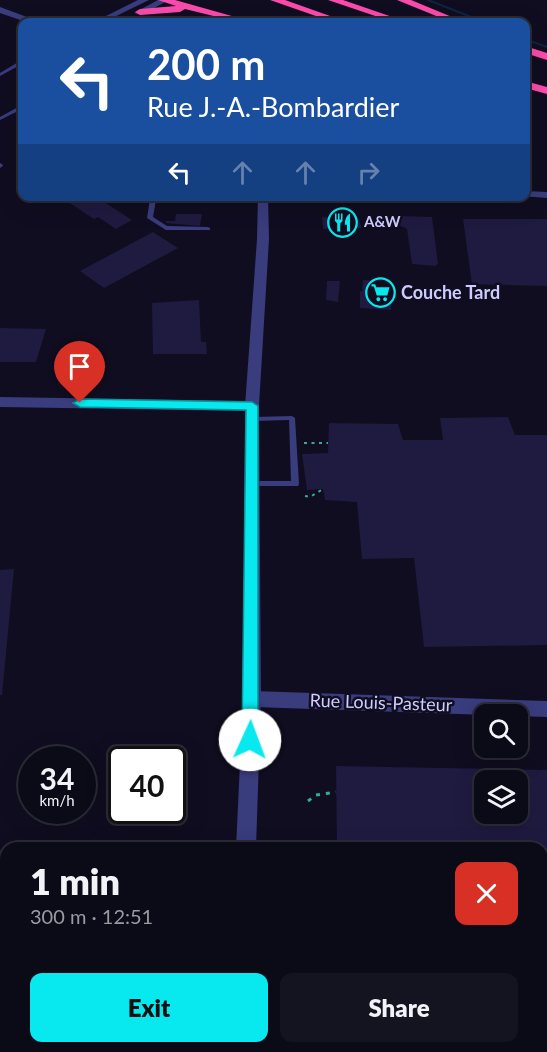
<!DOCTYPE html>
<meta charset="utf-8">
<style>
:root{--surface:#0b0a17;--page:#141320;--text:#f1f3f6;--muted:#9a9aa1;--line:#2b2b36;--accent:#07e9ef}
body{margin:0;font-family:Lato,sans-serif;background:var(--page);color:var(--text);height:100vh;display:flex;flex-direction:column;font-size:22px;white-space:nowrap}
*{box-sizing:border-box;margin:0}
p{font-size:20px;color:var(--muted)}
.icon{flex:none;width:33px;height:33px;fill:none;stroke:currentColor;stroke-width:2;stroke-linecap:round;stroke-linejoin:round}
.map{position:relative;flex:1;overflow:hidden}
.drawer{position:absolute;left:0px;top:842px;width:548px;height:212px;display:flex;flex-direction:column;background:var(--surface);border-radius:18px 18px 0 0;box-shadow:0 6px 24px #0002,0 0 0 2px var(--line)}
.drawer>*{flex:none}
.banner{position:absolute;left:18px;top:18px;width:512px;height:183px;border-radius:12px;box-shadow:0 6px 24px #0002,0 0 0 2px var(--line);background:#1a4fa0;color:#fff;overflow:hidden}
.fabs{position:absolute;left:474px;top:704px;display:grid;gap:12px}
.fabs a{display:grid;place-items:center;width:54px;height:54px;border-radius:12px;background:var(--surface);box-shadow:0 6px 24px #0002,0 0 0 2px var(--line);font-size:30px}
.speed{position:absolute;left:18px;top:746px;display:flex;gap:12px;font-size:30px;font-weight:700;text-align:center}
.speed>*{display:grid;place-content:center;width:78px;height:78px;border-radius:50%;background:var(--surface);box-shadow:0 6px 24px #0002,0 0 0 2px var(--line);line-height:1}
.speed small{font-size:15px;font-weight:400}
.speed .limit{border:3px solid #111;border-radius:9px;background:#fff;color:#111}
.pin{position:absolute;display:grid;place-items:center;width:51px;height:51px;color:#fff;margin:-62px -26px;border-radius:50% 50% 50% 0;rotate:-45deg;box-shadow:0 0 6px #0007}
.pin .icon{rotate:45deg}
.me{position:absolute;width:66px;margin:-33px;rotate:2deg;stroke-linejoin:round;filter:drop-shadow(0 0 4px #0008)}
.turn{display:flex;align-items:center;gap:21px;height:126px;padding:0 30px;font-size:27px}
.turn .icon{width:78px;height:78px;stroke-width:2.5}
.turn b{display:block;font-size:42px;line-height:51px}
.lanes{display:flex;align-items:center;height:57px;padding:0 30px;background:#0003;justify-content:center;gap:30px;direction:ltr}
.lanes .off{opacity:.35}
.round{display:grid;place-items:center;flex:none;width:63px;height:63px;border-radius:12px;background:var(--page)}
.summary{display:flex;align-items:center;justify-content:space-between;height:102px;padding:0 30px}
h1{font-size:36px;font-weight:800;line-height:45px}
.action{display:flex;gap:12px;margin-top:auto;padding:12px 30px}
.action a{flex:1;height:69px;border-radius:12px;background:var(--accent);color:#111;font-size:24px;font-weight:800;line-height:69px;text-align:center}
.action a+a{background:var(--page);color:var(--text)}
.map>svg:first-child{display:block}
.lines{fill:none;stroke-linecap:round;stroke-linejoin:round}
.stream{stroke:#0d2543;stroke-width:2}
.building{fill:#1f1a3f;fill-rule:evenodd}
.path-far1{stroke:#31ad9c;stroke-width:2;stroke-dasharray:3 4.5;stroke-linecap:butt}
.path{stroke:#31ad9c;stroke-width:3;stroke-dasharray:4 6;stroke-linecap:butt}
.service{fill:#393c7d;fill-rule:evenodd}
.minor{fill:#393c7d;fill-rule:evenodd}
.tertiary{fill:#393c7d;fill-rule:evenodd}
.motorway{fill:#fa4bac;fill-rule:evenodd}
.route{fill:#07e9ef;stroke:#05979b;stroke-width:1.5}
.labels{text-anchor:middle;stroke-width:5;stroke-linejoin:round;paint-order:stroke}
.far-poi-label{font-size:15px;font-weight:bold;fill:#ceccfe;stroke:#0f0d1f;text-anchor:start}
.poi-label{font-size:18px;font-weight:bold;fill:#ceccfe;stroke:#0f0d1f;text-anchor:start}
.street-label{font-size:18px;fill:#ceccfe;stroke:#0f0d1f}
</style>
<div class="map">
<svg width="547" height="1052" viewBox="0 0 547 1052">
<rect width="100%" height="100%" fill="#0f0d1f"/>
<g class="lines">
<path class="stream" d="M428,0L484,22
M525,39L547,47"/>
</g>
<path class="building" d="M72,196H95L132,220L116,229L98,217L94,219L65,200Z
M176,214H202L200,226L166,223V221H175Z
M398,216L432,217L438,264L435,266L412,264L407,229L399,225Z
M322,217L358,218L362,228L323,229Z
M463,219H547V286L472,284Z
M153,232L178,248L104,288L80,271Z
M363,280L392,282L391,310L360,308V291H362Z
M327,281H340L338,302L326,300Z
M199,300L201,342H206L207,354H153L152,303Z
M0,328L46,329L36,362H0Z
M508,417L515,435H547V645L424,647L414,558L362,559L357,502L325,500L323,489L307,490L302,454L328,453L329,423L398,424L403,440H443L440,418Z
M14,569L2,695H0V570Z
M336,766L547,770V1052H339V1047H542V848H337ZM484,780H518V813H484Z"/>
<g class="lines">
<path class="path-far1" d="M304,443H328
M305,496L310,497L323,489"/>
<path class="path" d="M308,801L316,795L336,792"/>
<path class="service" d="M20,61H22V64L0,76V73Z
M20,106H22V109L0,120V117Z
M0,163L2,164L3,166L0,168Z
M212,196L210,199L156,200L153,217L167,226L208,227L210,228V230H166L147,218L150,199L154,197Z
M292,416L295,418L299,484L298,486H249L248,484L249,482L252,481H291L289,420L252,421L249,419L250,417Z
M6,1046V1047H65L64,1051L61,1052H0V1048Z"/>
<path class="minor" d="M0,397L252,401L259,406L252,411L0,407Z
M252,691L547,701V717L252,707L246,704L243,699L246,694Z"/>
<path class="tertiary" d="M138,0H149L104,22H94Z
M158,0H169L141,15L134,13Z
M0,7L35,20L36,22H26L0,13Z
M525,191L547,192V198L522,196H525Z
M258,196H268L269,239L259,406L261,699L256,848H236L243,699L245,406L257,239Z
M226,1047H248V1052H226Z"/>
<path class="motorway" d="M158,0H175L253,22H238L185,9L180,12L140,15L135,12L140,9L176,6Z
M270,0H285L347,22H333Z
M328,0H343L407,22H393Z
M397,0H411L464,22H451Z
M525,46L547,53V60L525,53Z
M525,81L547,87V94L525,88Z"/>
</g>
<path class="route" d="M80,399L252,402L258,406V740L256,745L250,748L244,745L242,740L246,410L80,407L73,403Z"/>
<defs>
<symbol id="restaurant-ring" viewBox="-11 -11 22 22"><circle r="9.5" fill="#0f0d1f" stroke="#07e9ef" stroke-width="1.5"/><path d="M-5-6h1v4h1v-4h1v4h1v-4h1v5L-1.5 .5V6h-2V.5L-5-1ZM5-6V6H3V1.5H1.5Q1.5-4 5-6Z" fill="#07e9ef"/></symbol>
<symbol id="supermarket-ring" viewBox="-11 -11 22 22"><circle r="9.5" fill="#0f0d1f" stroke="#07e9ef" stroke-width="1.5"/><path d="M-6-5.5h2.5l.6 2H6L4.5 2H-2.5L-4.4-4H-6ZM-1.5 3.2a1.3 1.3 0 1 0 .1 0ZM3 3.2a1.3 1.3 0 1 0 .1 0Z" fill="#07e9ef"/></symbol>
</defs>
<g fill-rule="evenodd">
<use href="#restaurant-ring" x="326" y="206" width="33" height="33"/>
<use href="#supermarket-ring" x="364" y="276" width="33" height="33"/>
</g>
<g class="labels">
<g class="far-poi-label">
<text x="364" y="227">A&amp;W</text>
</g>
<g class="poi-label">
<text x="401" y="299">Couche Tard</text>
</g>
<g class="street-label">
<text transform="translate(381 703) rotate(2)" y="6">Rue Louis-Pasteur</text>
</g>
</g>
</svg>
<div class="fabs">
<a><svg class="icon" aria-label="search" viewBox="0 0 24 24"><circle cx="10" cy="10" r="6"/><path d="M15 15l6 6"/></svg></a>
<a><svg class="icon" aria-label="layers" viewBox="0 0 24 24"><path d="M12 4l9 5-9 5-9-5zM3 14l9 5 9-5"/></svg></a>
</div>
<div class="speed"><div>34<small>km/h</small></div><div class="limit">40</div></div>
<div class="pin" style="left:80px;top:403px;background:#d93025"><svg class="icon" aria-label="arrive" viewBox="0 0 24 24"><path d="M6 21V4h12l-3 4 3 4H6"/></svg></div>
<svg class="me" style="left:250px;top:740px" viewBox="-20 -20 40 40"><circle r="19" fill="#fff"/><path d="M0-13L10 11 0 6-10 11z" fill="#07e9ef"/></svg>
<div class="banner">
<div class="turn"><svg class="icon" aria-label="left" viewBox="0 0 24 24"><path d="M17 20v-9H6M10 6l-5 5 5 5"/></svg><div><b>200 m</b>Rue J.-A.-Bombardier</div></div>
<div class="lanes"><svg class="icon" aria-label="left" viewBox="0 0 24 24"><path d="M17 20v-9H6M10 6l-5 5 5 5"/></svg><svg class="icon off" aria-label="ahead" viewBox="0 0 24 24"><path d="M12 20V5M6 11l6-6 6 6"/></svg><svg class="icon off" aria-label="ahead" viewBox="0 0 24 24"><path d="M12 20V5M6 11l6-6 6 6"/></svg><svg class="icon off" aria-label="right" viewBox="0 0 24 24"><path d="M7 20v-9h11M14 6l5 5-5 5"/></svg></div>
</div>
<section class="drawer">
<div class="summary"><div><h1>1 min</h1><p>300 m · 12:51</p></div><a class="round" style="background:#d93025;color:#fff"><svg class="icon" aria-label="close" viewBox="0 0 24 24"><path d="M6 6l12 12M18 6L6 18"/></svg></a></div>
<div class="action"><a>Exit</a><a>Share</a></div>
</section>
</div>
